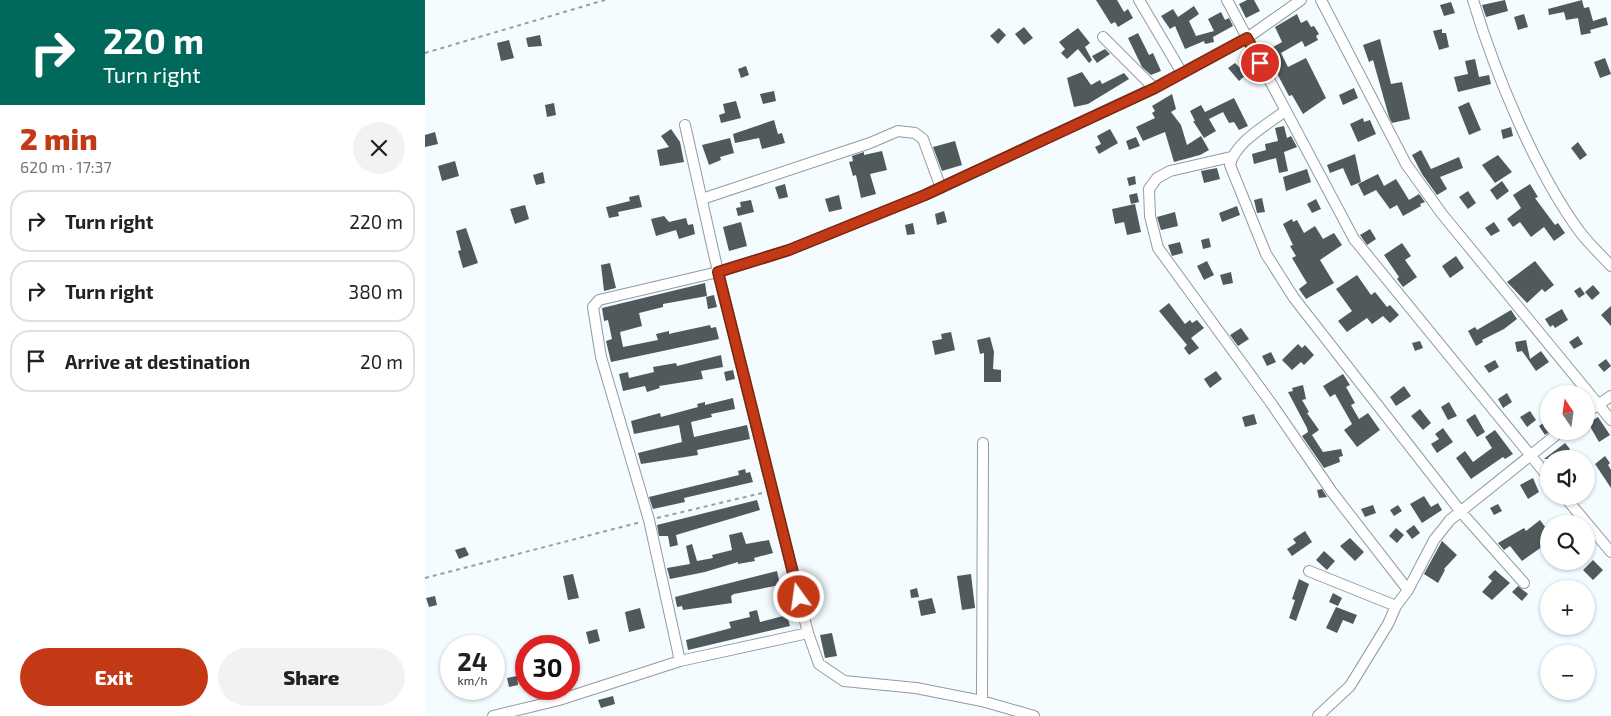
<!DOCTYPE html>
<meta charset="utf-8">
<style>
:root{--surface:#fff;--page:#f2f2f2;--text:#222;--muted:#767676;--line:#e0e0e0;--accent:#c33916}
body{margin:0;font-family:"Exo 2",sans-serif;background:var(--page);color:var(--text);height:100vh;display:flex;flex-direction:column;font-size:19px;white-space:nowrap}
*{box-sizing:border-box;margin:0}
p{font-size:16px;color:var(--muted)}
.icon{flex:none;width:28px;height:28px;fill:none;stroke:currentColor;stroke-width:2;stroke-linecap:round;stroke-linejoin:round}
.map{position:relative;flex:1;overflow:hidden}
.details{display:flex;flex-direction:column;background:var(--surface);width:425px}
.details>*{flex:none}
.hud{background:#00695c;color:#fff;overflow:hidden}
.needle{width:32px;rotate:347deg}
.fabs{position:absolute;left:1115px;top:385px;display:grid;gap:10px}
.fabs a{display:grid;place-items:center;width:55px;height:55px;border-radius:50%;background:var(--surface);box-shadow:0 1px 4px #0004;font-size:25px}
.speed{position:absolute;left:15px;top:635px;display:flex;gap:10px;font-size:25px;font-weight:700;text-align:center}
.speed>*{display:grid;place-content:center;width:65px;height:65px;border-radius:50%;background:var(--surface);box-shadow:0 1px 4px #0004;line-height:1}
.speed small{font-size:12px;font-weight:400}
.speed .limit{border:8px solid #d22;background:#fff;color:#111}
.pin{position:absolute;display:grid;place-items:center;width:42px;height:42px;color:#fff;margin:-21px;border:2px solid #fff;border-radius:50%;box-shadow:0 1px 5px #0007}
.me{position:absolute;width:55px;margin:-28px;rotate:346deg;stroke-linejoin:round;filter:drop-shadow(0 0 4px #0008)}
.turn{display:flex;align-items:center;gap:18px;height:105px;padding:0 20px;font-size:22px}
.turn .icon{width:65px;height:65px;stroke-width:2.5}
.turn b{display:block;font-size:35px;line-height:42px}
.round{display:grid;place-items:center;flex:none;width:52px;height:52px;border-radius:26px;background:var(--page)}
.summary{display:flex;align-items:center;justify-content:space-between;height:85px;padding:0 20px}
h1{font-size:30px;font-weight:800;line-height:38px;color:var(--accent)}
.button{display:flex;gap:10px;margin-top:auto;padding:10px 20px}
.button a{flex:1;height:58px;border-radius:30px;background:var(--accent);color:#fff;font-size:20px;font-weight:800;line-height:58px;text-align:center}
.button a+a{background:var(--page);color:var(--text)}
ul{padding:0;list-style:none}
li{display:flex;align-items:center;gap:15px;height:62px;margin:0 10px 8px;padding:0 10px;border:2px solid var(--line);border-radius:20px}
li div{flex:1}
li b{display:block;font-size:19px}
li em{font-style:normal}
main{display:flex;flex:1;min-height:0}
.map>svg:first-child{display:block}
.building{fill:#50595c}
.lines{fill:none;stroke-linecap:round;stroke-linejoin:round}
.street-casing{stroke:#929b9e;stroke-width:12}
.path{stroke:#999fa1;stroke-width:2;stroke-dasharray:4 4;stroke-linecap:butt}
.street{stroke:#fff;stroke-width:10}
.route-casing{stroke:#7f250e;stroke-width:12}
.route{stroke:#c33916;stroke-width:9}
</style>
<main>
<section class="details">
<div class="hud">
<div class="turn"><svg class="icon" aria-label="right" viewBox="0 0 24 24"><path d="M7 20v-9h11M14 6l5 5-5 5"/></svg><div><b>220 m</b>Turn right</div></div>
</div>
<div class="summary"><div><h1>2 min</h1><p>620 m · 17:37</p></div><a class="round"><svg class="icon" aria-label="close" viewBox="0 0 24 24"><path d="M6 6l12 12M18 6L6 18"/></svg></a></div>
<ul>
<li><svg class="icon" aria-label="right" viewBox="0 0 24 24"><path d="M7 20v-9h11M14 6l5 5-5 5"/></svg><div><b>Turn right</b></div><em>220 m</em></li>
<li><svg class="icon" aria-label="right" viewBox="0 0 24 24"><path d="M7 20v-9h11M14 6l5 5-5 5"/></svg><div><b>Turn right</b></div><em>380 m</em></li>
<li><svg class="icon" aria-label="arrive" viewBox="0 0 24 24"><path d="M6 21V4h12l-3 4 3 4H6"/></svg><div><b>Arrive at destination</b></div><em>20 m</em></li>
</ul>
<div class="button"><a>Exit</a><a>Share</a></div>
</section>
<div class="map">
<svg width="1186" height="716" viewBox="0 0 1186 716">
<rect width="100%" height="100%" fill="#f4fcff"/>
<path class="building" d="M671,0H692L699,12L703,9L708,18L693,27L690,22L686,24Z
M822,0H829L835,11L821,18L814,4Z
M1080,0L1083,11L1061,17L1057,5Z
M1157,0L1159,8L1164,7L1168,21L1181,17L1183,25L1165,30L1166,33L1156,35L1153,18L1141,20L1139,12L1124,15L1123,9Z
M1026,2L1030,13L1019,16L1015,5Z
M769,6L774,14L764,21L771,36L789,31L783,19L796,12L800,20L804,18L808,26L788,37L789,42L780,44L779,41L760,49L750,26L745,29L736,16L748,9L753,17Z
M872,14L876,23L882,20L886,27L889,26L894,34L891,36L893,40L880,47L877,41L856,53L863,67L881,58L901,98L878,114L867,95L864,96L842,55L844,53L843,50L857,42L850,27Z
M1099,14L1103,27L1093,30L1089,17Z
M599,27L608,38L599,45L590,34Z
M574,28L581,35L573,44L565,36Z
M653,28L665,43L660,47L667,60L664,63L653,49L642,59L636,53L640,49L634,42Z
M1017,29V33H1021L1024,47L1014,50L1008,31Z
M713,33L724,55L728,53L736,71L726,75L717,67L703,38Z
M115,35L117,46L103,47L101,38Z
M955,39L966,84L977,82L985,119L967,123L964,117L948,60L944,62L938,45Z
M84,40L89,58L76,61L72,43Z
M680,49L685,54L672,63L667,56Z
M1180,58L1186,74L1175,78L1169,62Z
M1050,59L1054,77L1064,75L1066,84L1033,92L1029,77L1043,74L1040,61Z
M810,63L814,67L817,65L823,73L814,81L803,68Z
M321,66L324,75L316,78L313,69Z
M657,72L666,85L675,80L677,84L699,73L704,79L663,104L649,107L642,78Z
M929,88L933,98L918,105L914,95Z
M349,91L351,101L338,104L335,94Z
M747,94L751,109L746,112L756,125L762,145L776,136L784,150L775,155L749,162L740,132L718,141L711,127L730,118L727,113L730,111L727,106Z
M809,98L823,126L814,130L809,122L804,123L798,112L784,119L791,131L779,138L768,121H770L765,111L776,105L780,112Z
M311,101L316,118L296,123L294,115L300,113L298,104Z
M1044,102L1056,130L1044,135L1033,107Z
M129,103L131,115L122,117L120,105Z
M938,118L939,122L945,120L951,134L933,142L925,124Z
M349,120L353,134L357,133L360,143L337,149L334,138L310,143L308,134Z
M859,126L862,138L866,136L872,147L859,152L863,171L854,173L851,158L829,164L827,154L841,150L840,144L853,141L850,128Z
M1086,127L1088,136L1078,139L1076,130Z
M246,129L255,142L259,162L235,166L232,150L244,147L236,136Z
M685,129L693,143L674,154L670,147L676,144L672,136Z
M10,132L13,144L0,147V135Z
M711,137L715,146L704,150L701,141Z
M305,138L309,153L295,157L296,160L284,165L277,145Z
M530,141L537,165L517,171L508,147Z
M1153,142L1162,155L1155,160L1146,148Z
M996,150L1006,169L1034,157L1038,168L1015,177L1022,189L1012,195L997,174L987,155Z
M457,151L462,170L445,174L451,194L436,198L431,175L428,176L424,162L428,161L427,156L439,152V155Z
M930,154L936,182L926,186L918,168L905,173L902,165Z
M1073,155L1087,172L1070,183L1057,165Z
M30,161L34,176L17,181L13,166Z
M792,168L795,179L779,183L776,171Z
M882,169L886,182L861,191L858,177Z
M118,172L120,183L111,185L108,175Z
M953,174L959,186L971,179L984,200L994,194L1000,202L995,204L996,206L978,216L972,205L965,209L951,190L939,196L933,184Z
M710,176L711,184L704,186L702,178Z
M1077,181L1084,191L1072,200L1065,190Z
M360,184L363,197L354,199L350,187Z
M1105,184L1113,197L1110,198L1130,225L1133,223L1140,233L1129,241L1119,227L1106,237L1095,222L1088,227L1082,219L1096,208L1088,195Z
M1043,191L1051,203L1043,209L1034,197Z
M712,193L714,202L706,204L704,195Z
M214,195L217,207L193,212L194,216L184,218L181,207L205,201L204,197Z
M414,195L417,209L404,212L400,199Z
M837,198L840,212L832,213L829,200Z
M891,199L896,209L887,213L882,204Z
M326,200L329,212L313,216L311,208L316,207L315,202Z
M710,204L716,232L702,235L699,222L690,224L687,209Z
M100,205L104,219L90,224L85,209Z
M812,206L815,215L797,222L794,213Z
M519,211L522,222L512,225L510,214Z
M750,212L753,226L736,230L732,217Z
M239,216L244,222L261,218L263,225L268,224L270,234L254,239L251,230L231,236L226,219Z
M867,219L868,222L872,220L879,233L890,226L898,239L909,233L917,245L895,260L909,283L881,299L874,289L882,283L867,258L871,256L865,246L868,245L858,224Z
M316,222L322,246L304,251L298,227Z
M1069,222L1075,231L1066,236L1060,228Z
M488,223L490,234L482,235L480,225Z
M41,228L53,263L38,268L33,251L36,250L31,231Z
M945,229L951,239L942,245L935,235Z
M784,238L786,247L778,249L776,240Z
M755,242L758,253L747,256L743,245Z
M977,243L986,256L980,260L992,277L978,287L972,279L974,277L959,255Z
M1031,256L1039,268L1025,278L1017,266Z
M782,261L789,275L779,280L772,266Z
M1110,261L1129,285L1120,292L1117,289L1102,303L1082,282Z
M185,263L191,288L179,291L176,265Z
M806,272L808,283L798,285L795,275Z
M932,275L946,295L950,292L962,307L965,305L974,315L965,323L958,316L947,324L942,318L922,332L913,321L927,311L911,289Z
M280,283L282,296L238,304V307L214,313L217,326L195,332L198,347L233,340L231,334L244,331V334L248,333L285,325L286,328L291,327L294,339L186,362L181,341L187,339L183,320L179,321L177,308Z
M1168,285L1175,293L1167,300L1160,292Z
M1155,287L1160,294L1154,298L1149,291Z
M289,295L292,307L283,309L281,297Z
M744,303L760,324L765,320L767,323L772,320L779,328L766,338L774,348L764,355L759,348L762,345L734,311Z
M1186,306V326L1176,315Z
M1137,309L1143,320L1130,328L1128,325L1125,327L1120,319Z
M1086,310L1092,319L1079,329L1057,340L1058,342L1051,346L1043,331L1050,327L1052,330Z
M816,328L824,339L813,346L805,335Z
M526,332L530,350L510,355L507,341L517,339L516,334Z
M1153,336L1158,344L1149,349L1144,342Z
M565,337L569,352L568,369L576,370V382H559V353L555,354L552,340Z
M1101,340L1105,359L1116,351L1124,362L1111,371L1097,351L1092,352L1090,342Z
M995,341L998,348L990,351L987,343Z
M873,344L877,348L880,345L889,355L879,365L876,362L867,370L857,360Z
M846,352L851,362L842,366L837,356Z
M296,355L298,367L276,371L278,379L234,386L235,388L222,392L220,386L198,391L194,374L203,372L204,378L229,372L228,367L251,363L252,366Z
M1181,359L1186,366L1179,372L1173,365Z
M1070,360L1074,367L1064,373L1059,366Z
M308,370L310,379L301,381L299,372Z
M791,371L797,379L785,388L779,379Z
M918,374L925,385L921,387L930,403L926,405L934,419L943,413L955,430L932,447L919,430L927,424L910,394L905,397L898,386Z
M878,385L881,399L877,400L884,412L882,413L894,430L887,435L898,452L916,449L918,456L914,457L915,462L899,468L877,436L883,432L882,428L863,392L868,391L867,388Z
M979,386L986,396L971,406L965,397Z
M1082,393L1087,402L1078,408L1073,399Z
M308,398L310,409L286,414L287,417L266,422L269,437L322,425L325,439L272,450L273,455L216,464L213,453L257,442L254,425L209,434L206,421L235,413L236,417L273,407L272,404L280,402V405Z
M1024,402L1032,416L1023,420L1016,407Z
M995,409L1006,423L998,430L986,416Z
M1105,411L1111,420L1102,427L1095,417Z
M829,414L832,424L820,427L817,417Z
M1050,414L1060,432L1052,437L1041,420Z
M1173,417L1185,435L1174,442L1163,423Z
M1124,419V432L1120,435L1114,426Z
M1018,428L1028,442L1012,453L1006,444L1014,439L1010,434Z
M1070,430L1088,454L1080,459L1078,457L1046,479L1031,458L1040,451L1048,462L1067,448L1060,437Z
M1140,443L1145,449L1142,452L1147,459H1119Z
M1180,456L1185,463L1183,465L1186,470V488L1170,464Z
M320,469L321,473L325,472L328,482L259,498L260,502L228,509L224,497L314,475L313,471Z
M1108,478L1114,492L1103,499L1095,485Z
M897,489L902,497L894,498L892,490Z
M999,496L1006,507L1013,503L1017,510L997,523L985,504Z
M332,500L335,510L251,535L253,545L245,547L243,536H234L232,525Z
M1073,504L1077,511L1069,515L1065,508Z
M948,505L951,513L940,517L936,509Z
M973,505L977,511L969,516L965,510Z
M1115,520L1124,532V542L1097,561L1085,546L1079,550L1073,543L1099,528L1101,531Z
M989,525L995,533L987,539L981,531Z
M971,528L979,535L972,543L964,536Z
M880,531L887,542L867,556L862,549L871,543L868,539Z
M317,532L321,544L344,540L348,553L329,558L330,561L313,564V562L280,572L245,579L242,568L265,564L261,546L267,544L272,561L288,558L287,555L307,550L304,535Z
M925,538L939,552L930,561L915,546Z
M1017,541L1032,555L1019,569L1020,570L1013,583L999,574Z
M40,547L44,555L34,559L30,550Z
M899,551L910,561L902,570L891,560Z
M1168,560L1178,570L1168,580L1158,570Z
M1070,570L1085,583L1067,600L1057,592L1067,581L1063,577Z
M352,571L355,585L309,594L306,596L307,603L258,610L257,606L252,607L250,597Z
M148,574L154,598L143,600L138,576Z
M546,574L550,608L537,610L532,576Z
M874,579L884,584L871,621L864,618L870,600L867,599Z
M1093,586L1103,594L1097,601L1087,592Z
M492,588L494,597L486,598L485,590Z
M908,593L917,598L913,606L904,602Z
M10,596L12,605L4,607L1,598Z
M507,598L511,613L496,616L493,601Z
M911,607L932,615L928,624L918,620L912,633L901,628Z
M215,608L220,628L204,632L200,612Z
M332,610L335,622L362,615L365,626L263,650L261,640L306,628L304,622L325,617L324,612Z
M172,629L175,641L164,644L161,632Z
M407,633L412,656L400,658L395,635Z
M92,676L93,685L84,687L82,678Z
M188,696L190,704L176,708L173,700Z"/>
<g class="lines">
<defs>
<path id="street" d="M714,0L757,73
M802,0L929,239L1124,478
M896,0L981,164L1017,214L1186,420
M1048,0C1070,73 1110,171 1155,232C1164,244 1176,255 1186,266
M678,37L729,88
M860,111C842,125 810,142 805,165L841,254L869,298L1036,512L1099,583
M260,125L293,272L364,250L500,195L729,88L822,38L876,0
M806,157L745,171L732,178L724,189L725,216L733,248L846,403L907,492L983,590
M277,199L445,143L473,131L490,133L498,139L516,188
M293,272L383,633L255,661L224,520L176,357L168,307L174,300Z
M1161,413L1186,396
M1139,496L1186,552
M884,571L971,606
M383,633L394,664L419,681L491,688L557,701L609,716
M557,701L558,443
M68,716L134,700L255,661
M893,716L925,686L963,624L971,606L983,590L1009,540L1025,520L1136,431"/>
</defs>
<use href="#street" class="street-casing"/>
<path class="path" d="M0,53L180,0
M232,518L337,493
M0,578L216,522"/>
<use href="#street" class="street"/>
</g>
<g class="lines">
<defs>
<path id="route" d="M374,597L293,272L364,250L500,195L730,88L822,38L835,63"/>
</defs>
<use href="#route" class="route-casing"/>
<use href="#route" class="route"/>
</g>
</svg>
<div class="fabs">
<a><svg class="needle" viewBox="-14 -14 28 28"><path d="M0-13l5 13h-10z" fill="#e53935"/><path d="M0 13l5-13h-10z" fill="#767676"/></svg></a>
<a><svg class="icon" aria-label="sound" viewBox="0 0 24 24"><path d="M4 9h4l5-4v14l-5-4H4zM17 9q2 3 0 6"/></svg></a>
<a><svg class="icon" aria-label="search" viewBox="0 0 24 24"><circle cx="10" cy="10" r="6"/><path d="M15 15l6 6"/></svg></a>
<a>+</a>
<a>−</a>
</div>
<div class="speed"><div>24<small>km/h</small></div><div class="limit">30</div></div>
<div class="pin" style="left:835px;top:63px;background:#d93025"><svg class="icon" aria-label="arrive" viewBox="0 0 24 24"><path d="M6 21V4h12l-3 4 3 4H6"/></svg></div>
<svg class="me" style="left:374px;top:597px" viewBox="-20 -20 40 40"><circle r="17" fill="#c33916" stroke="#fff" stroke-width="3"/><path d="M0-11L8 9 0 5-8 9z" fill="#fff"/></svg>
</div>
</main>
